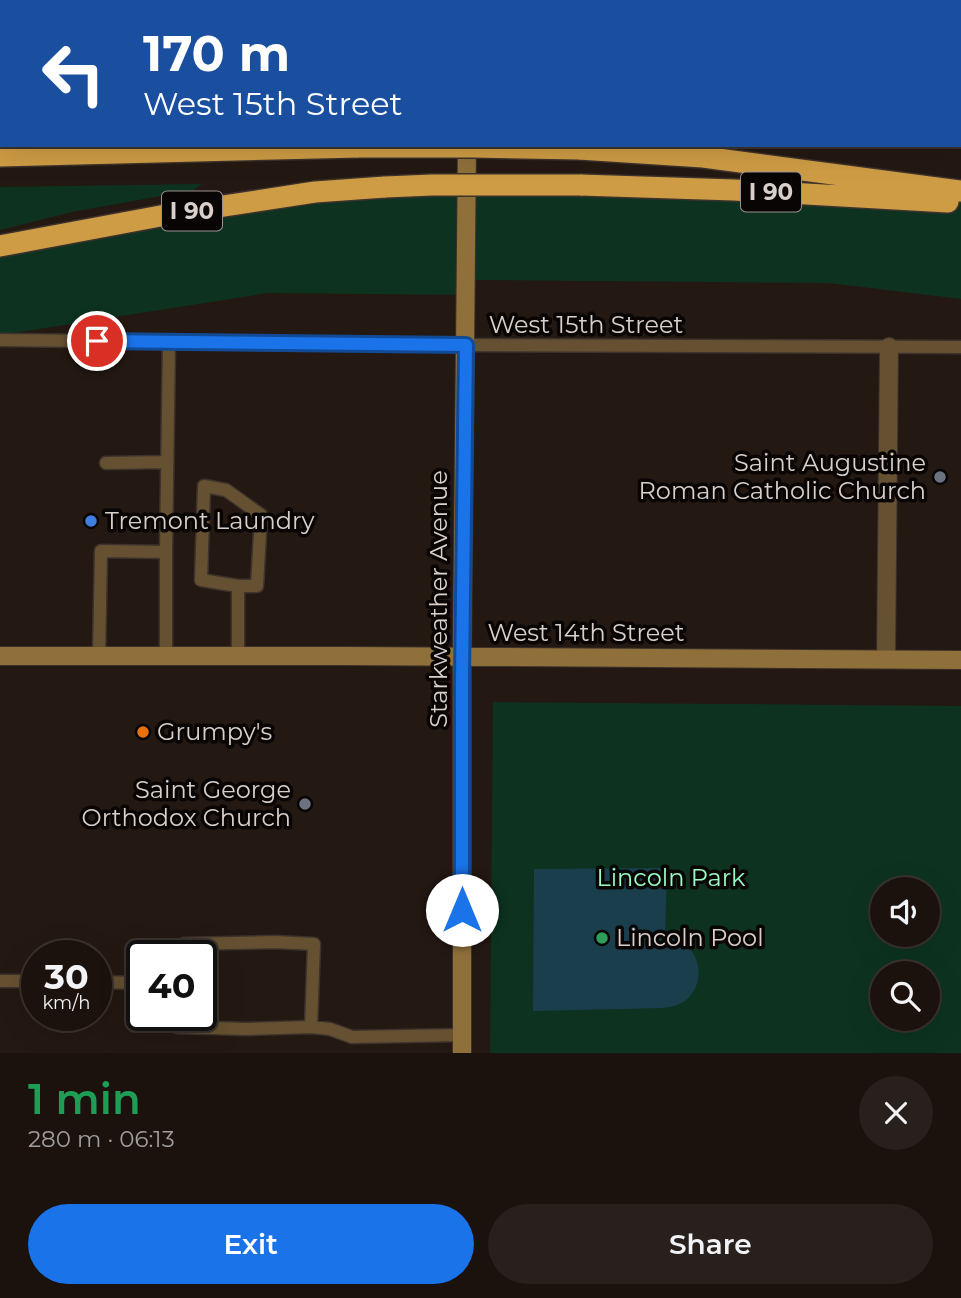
<!DOCTYPE html>
<meta charset="utf-8">
<style>
:root{--surface:#1b120e;--page:#28201c;--text:#f1f3f6;--muted:#a09e9e;--line:#39322e;--accent:#1a73e8}
body{margin:0;font-family:Montserrat,sans-serif;background:var(--page);color:var(--text);height:100vh;display:flex;flex-direction:column;font-size:26px;white-space:nowrap}
*{box-sizing:border-box;margin:0}
p{font-size:23px;color:var(--muted)}
.icon{flex:none;width:38px;height:38px;fill:none;stroke:currentColor;stroke-width:2;stroke-linecap:round;stroke-linejoin:round}
.map{position:relative;height:1053px;overflow:hidden}
.panel{display:flex;flex-direction:column;background:var(--surface);flex:1}
.panel>*{flex:none}
.banner{position:absolute;left:0px;top:0px;width:962px;height:147px;box-shadow:0 7px 28px #0002,0 0 0 2px var(--line);background:#1a4fa0;color:#fff;overflow:hidden}
.buttons{position:absolute;left:870px;top:877px;display:grid;gap:14px}
.buttons a{display:grid;place-items:center;width:70px;height:70px;border-radius:50%;background:var(--surface);box-shadow:0 7px 28px #0002,0 0 0 2px var(--line);font-size:35px}
.speed{position:absolute;left:21px;top:940px;display:flex;gap:14px;font-size:35px;font-weight:700;text-align:center}
.speed>*{display:grid;place-content:center;width:91px;height:91px;border-radius:50%;background:var(--surface);box-shadow:0 7px 28px #0002,0 0 0 2px var(--line);line-height:1}
.speed small{font-size:18px;font-weight:400}
.speed .limit{border:4px solid #111;border-radius:10px;background:#fff;color:#111}
.pin{position:absolute;display:grid;place-items:center;width:60px;height:60px;color:#fff;margin:-30px;border:4px solid #fff;border-radius:50%;box-shadow:0 2px 7px #0007}
.me{position:absolute;width:77px;margin:-38px;rotate:0deg;stroke-linejoin:round;filter:drop-shadow(0 0 5px #0008)}
.turn{display:flex;align-items:center;gap:24px;height:147px;padding:0 28px;font-size:32px}
.turn .icon{width:91px;height:91px;stroke-width:2.5}
.turn b{display:block;font-size:49px;line-height:60px}
.round{display:grid;place-items:center;flex:none;width:74px;height:74px;border-radius:37px;background:var(--page)}
.head{display:flex;align-items:center;justify-content:space-between;height:119px;padding:0 28px}
h1{font-size:42px;font-weight:600;line-height:52px;color:#1e9e55}
.button{display:flex;gap:14px;margin-top:auto;padding:14px 28px}
.button a{flex:1;height:80px;border-radius:42px;background:var(--accent);color:#fff;font-size:28px;font-weight:600;line-height:80px;text-align:center}
.button a+a{background:var(--page);color:var(--text)}
.map>svg:first-child{display:block}
.green{fill:#0d3320;fill-rule:evenodd}
.water{fill:#1b3e4d}
.lines{fill:none;stroke-linecap:round;stroke-linejoin:round}
.lane-casing{stroke:#3d322c;stroke-width:15}
.street-casing{stroke:#3d322c;stroke-width:20}
.secondary-casing{stroke:#3d322c;stroke-width:20}
.highway-casing{stroke:#3d322c;stroke-width:24}
.lane{stroke:#655131;stroke-width:12}
.street{stroke:#655131;stroke-width:18}
.secondary{stroke:#8f703a;stroke-width:18}
.highway{stroke:#ce9c44;stroke-width:21}
.highway-bridge-casing{stroke:#3d322c;stroke-width:24;stroke-linecap:butt}
.highway-bridge{stroke:#ce9c44;stroke-width:21}
.route-casing{stroke:#114b97;stroke-width:18}
.route{stroke:#1a73e8;stroke-width:12}
.worship-dot{fill:#6b7280;stroke:#090504;stroke-width:2.5}
.shop-dot{fill:#3f7fe0;stroke:#090504;stroke-width:2.5}
.food-dot{fill:#e8710a;stroke:#090504;stroke-width:2.5}
.leisure-dot{fill:#2e9e5b;stroke:#090504;stroke-width:2.5}
.labels{text-anchor:middle;stroke-width:7;stroke-linejoin:round;paint-order:stroke}
.shield{fill:#090504;stroke:#9a928f;stroke-width:2}
.shield-label{font-size:23px;font-weight:bold;fill:#d8cfcb}
.street-label{font-size:24px;fill:#d8cfcb;stroke:#090504}
.poi-label{font-size:24px;fill:#d8cfcb;stroke:#090504;text-anchor:start}
.park-label{font-size:24px;fill:#99fac3;stroke:#090504}
</style>
<div class="map">
<svg width="961" height="1053" viewBox="0 0 961 1053">
<rect width="100%" height="100%" fill="#241812"/>
<path class="green" d="M0,0H104L122,2H2V65H0Z
M280,0H961V76V2H300Z
M202,184L194,190L72,212L0,230V187Z
M734,190L961,203V299L829,283L467,280L466,295L268,293L0,335V246L315,192Z
M493,702L961,706V1053H490ZM882,889H928V934H882ZM882,973H928V1018H882Z"/>
<path class="water" d="M667,868L665,936C673,939 682,941 689,948C702,962 702,985 688,998C681,1005 672,1007 663,1008L533,1011L534,869Z"/>
<g class="lines">
<defs>
<path id="lane" d="M0,340L466,345L961,347
M106,463L167,462
M166,552L169,342
M238,586L201,580L204,486L226,490L261,515L257,586H238V657
M99,656L101,551L166,552V656
M172,956L184,944L275,942L314,944L311,1027
M0,981H37
M96,982L142,983
M173,1015L178,1027L245,1029L311,1027L330,1029L352,1037L462,1035"/>
<path id="street" d="M886,659L889,347"/>
<path id="secondary" d="M469,2V0
M0,656H345L961,660
M462,1053V657L467,145"/>
<path id="highway" d="M280,0L300,2
M0,97H2
M579,149L703,157L961,191
M0,156L358,147
M580,185L734,190L948,202
M0,246L171,214L315,192L385,187"/>
</defs>
<use href="#lane" class="lane-casing"/>
<use href="#street" class="street-casing"/>
<use href="#secondary" class="secondary-casing"/>
<use href="#highway" class="highway-casing"/>
<use href="#lane" class="lane"/>
<use href="#street" class="street"/>
<use href="#secondary" class="secondary"/>
<use href="#highway" class="highway"/>
<defs>
<path id="highway-bridge" d="M358,147H473L579,149
M385,187L432,185H580"/>
</defs>
<use href="#highway-bridge" class="highway-bridge-casing"/>
<use href="#highway-bridge" class="highway-bridge"/>
</g>
<g class="lines">
<defs>
<path id="route" d="M97,341L466,345L462,680V910"/>
</defs>
<use href="#route" class="route-casing"/>
<use href="#route" class="route"/>
</g>
<g class="worship-dot">
<circle cx="940" cy="477" r="7"/>
<circle cx="305" cy="804" r="7"/>
</g>
<circle class="shop-dot" cx="91" cy="521" r="7"/>
<circle class="food-dot" cx="143" cy="732" r="7"/>
<circle class="leisure-dot" cx="602" cy="938" r="7"/>
<g class="labels">
<g class="shield">
<rect x="741" y="172.5" width="60" height="39" rx="5"/>
<rect x="162" y="191.5" width="60" height="39" rx="5"/>
</g>
<g class="shield-label">
<text x="771" y="200">I 90</text>
<text x="192" y="219">I 90</text>
</g>
<g class="street-label">
<text x="586" y="333">West 15th Street</text>
<text transform="translate(439 599) rotate(-90)" y="8">Starkweather Avenue</text>
<text x="586" y="641">West 14th Street</text>
</g>
<g class="poi-label">
<text x="926" y="471" text-anchor="end">Saint Augustine<tspan x="926" dy="28">Roman Catholic Church</tspan></text>
<text x="105" y="529">Tremont Laundry</text>
<text x="157" y="740">Grumpy's</text>
<text x="291" y="798" text-anchor="end">Saint George<tspan x="291" dy="28">Orthodox Church</tspan></text>
<text x="616" y="946">Lincoln Pool</text>
</g>
<g class="park-label">
<text x="671" y="886">Lincoln Park</text>
</g>
</g>
</svg>
<div class="buttons">
<a><svg class="icon" aria-label="sound" viewBox="0 0 24 24"><path d="M4 9h4l5-4v14l-5-4H4zM17 9q2 3 0 6"/></svg></a>
<a><svg class="icon" aria-label="search" viewBox="0 0 24 24"><circle cx="10" cy="10" r="6"/><path d="M15 15l6 6"/></svg></a>
</div>
<div class="speed"><div>30<small>km/h</small></div><div class="limit">40</div></div>
<div class="pin" style="left:97px;top:341px;background:#d93025"><svg class="icon" aria-label="arrive" viewBox="0 0 24 24"><path d="M6 21V4h12l-3 4 3 4H6"/></svg></div>
<svg class="me" style="left:462px;top:910px" viewBox="-20 -20 40 40"><circle r="19" fill="#fff"/><path d="M0-13L10 11 0 6-10 11z" fill="#1a73e8"/></svg>
<div class="banner">
<div class="turn"><svg class="icon" aria-label="left" viewBox="0 0 24 24"><path d="M17 20v-9H6M10 6l-5 5 5 5"/></svg><div><b>170 m</b>West 15th Street</div></div>
</div>
</div>
<section class="panel">
<div class="head"><div><h1>1 min</h1><p>280 m · 06:13</p></div><a class="round"><svg class="icon" aria-label="close" viewBox="0 0 24 24"><path d="M6 6l12 12M18 6L6 18"/></svg></a></div>
<div class="button"><a>Exit</a><a>Share</a></div>
</section>
